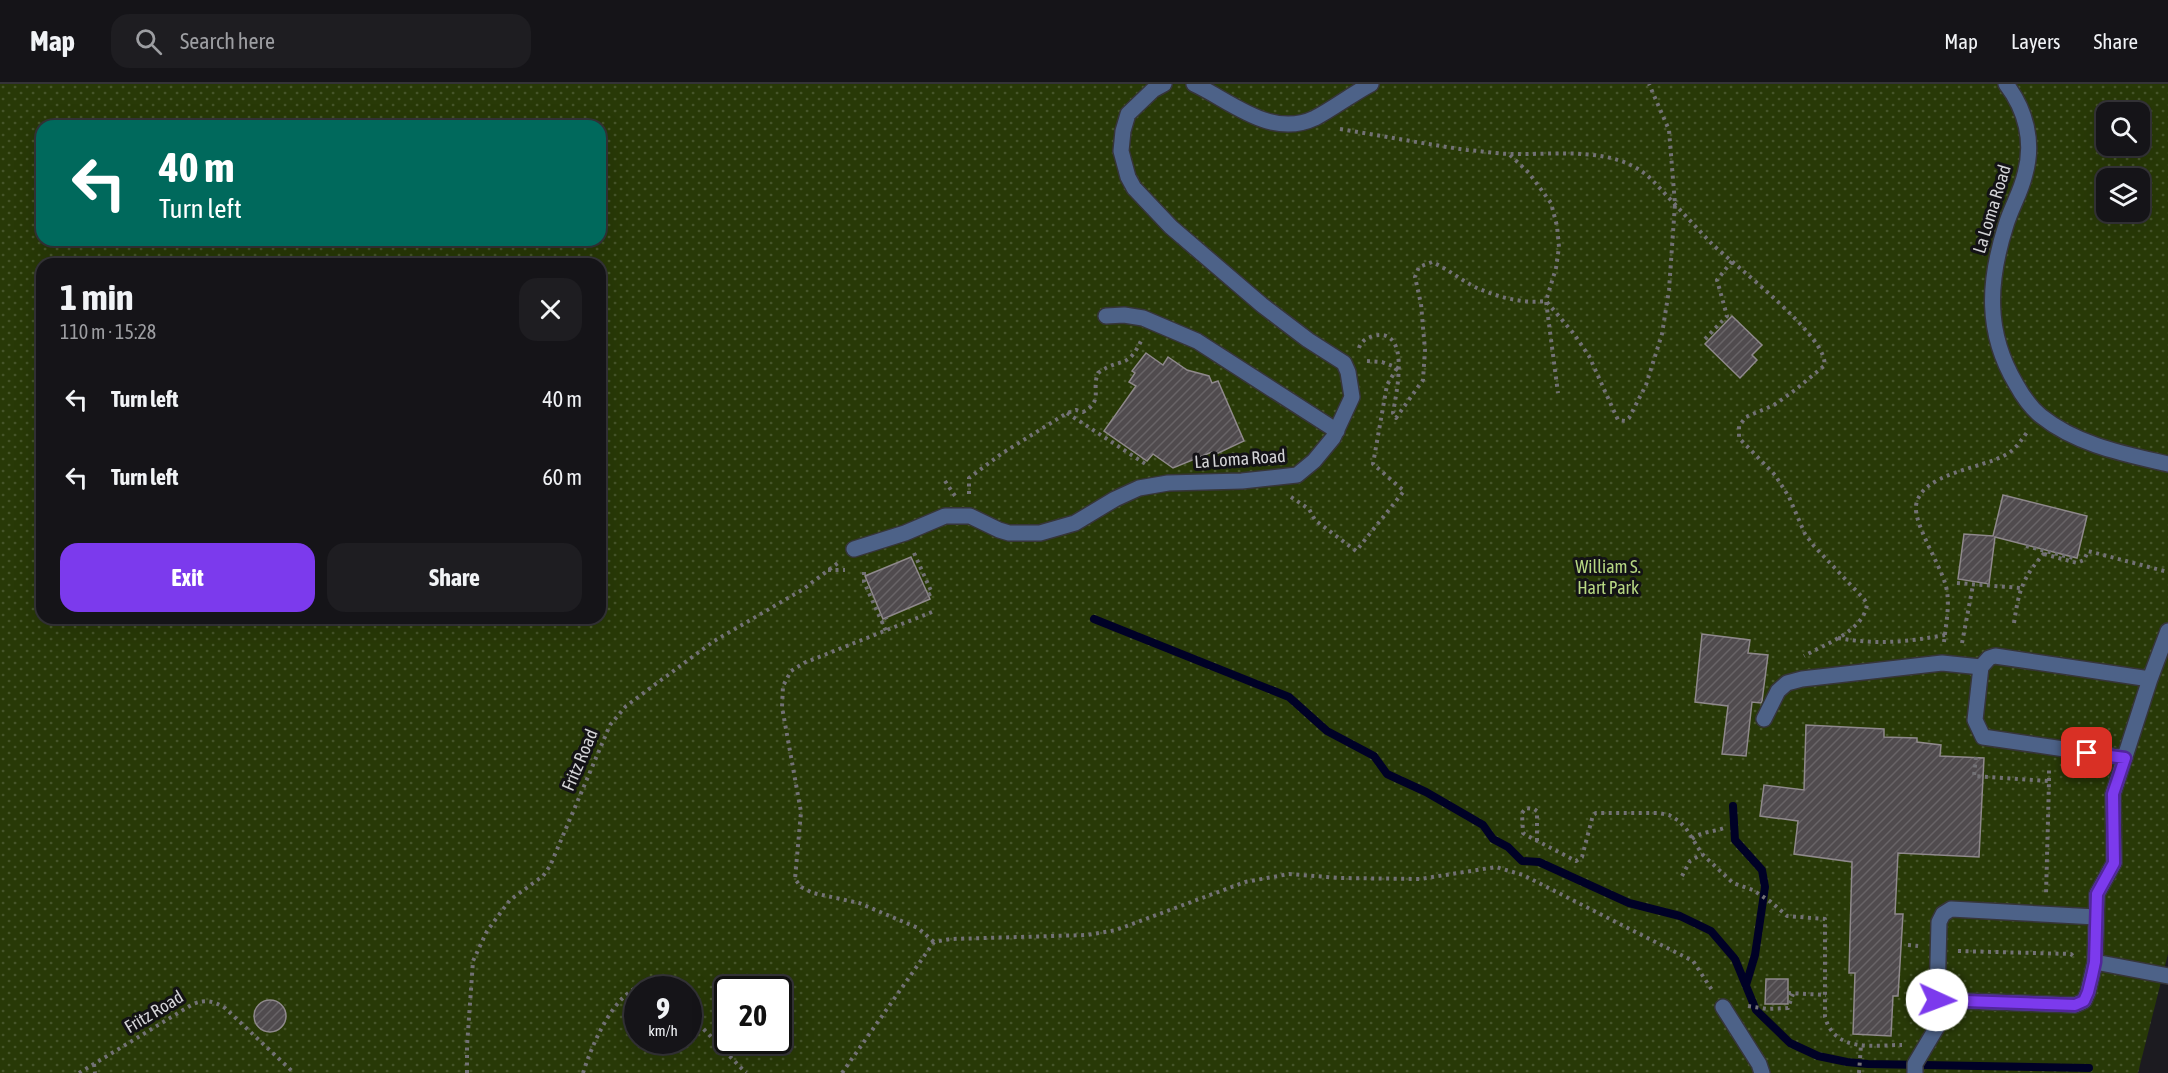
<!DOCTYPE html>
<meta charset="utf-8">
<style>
:root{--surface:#151418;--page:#1e1d21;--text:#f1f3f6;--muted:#9d9ea2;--line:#343337;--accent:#7c3aed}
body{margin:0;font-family:"Asap Condensed",sans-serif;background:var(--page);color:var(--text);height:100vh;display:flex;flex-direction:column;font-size:22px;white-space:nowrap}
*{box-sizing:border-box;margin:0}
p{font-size:20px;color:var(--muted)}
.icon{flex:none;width:33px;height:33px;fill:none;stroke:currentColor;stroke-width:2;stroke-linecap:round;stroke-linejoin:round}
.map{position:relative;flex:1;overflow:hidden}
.drawer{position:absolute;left:36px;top:174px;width:570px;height:366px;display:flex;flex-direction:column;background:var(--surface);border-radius:18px;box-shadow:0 6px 24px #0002,0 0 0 2px var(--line)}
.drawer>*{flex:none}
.hud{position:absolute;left:36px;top:36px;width:570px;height:126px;border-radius:18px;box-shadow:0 6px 24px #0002,0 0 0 2px var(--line);background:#00695c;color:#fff;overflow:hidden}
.tools{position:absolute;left:2096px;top:18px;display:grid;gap:12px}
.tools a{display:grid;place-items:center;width:54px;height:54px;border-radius:12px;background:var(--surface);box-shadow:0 6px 24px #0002,0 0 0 2px var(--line);font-size:30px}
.speed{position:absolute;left:624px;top:892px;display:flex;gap:12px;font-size:30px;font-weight:700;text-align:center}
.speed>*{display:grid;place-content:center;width:78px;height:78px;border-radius:50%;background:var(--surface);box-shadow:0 6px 24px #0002,0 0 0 2px var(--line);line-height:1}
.speed small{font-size:15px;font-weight:400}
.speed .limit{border:3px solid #111;border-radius:9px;background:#fff;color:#111}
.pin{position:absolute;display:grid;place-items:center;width:51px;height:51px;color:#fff;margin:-26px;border-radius:12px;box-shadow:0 3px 9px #0006}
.me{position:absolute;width:66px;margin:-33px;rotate:92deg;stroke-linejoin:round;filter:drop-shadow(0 0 4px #0008)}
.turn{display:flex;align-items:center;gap:21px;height:126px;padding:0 24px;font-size:27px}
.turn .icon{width:78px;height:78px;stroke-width:2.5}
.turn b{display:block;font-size:42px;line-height:51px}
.round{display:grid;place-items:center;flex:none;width:63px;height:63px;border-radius:18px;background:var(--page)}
.head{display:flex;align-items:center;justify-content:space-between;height:102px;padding:0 24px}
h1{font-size:36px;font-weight:700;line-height:45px}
.action{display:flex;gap:12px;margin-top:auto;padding:12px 24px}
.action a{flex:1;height:69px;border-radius:18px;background:var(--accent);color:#fff;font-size:24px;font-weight:700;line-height:69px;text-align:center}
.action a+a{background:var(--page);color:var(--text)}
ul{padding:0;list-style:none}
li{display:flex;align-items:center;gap:18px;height:78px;padding:0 24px}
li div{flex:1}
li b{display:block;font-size:22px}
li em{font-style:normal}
header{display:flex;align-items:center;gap:36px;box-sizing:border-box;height:84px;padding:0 30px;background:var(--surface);border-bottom:2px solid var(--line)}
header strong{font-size:28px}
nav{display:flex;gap:33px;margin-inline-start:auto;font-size:21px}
.search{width:420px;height:54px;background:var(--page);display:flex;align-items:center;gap:15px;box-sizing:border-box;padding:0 21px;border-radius:18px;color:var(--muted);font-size:22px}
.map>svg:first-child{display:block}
.park{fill:url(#park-dots);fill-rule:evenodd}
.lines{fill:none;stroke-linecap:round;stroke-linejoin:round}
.stream{stroke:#000126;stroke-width:8}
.building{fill:url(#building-hatch);stroke:#8f898c;stroke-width:1.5}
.minor-casing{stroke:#363539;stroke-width:18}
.path{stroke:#737276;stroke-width:4;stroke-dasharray:3 4.5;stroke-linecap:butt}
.minor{stroke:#4d6288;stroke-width:15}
.route-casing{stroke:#51269a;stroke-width:15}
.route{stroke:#7c3aed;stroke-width:10}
.labels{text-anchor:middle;stroke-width:6;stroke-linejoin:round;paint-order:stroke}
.street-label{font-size:18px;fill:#d3d3d6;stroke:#131216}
.park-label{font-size:18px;fill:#b7d883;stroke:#131216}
</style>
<header>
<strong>Map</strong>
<div class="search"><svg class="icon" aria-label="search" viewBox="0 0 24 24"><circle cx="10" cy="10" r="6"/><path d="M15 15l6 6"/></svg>Search here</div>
<nav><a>Map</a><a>Layers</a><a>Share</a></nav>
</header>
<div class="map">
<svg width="2168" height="989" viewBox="0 0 2168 989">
<defs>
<pattern id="park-dots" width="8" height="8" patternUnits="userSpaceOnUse" patternTransform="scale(1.5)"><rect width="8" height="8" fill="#283907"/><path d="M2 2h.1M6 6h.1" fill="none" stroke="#46552a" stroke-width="1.8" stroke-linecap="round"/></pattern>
<pattern id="building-hatch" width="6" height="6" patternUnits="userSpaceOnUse" patternTransform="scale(1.5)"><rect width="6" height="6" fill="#504b4e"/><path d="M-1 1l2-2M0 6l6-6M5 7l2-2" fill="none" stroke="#686467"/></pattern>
</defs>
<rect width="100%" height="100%" fill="#1c1b20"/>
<path class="park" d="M0,0H2168V870L2138,989H0ZM2106,28H2139V62H2106ZM42,42H600V156H42ZM2106,94H2139V128H2106ZM42,180H600V534H42ZM638,906H688V957H638ZM728,906H778V957H728Z"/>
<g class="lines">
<path class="stream" d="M1094,535L1289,613L1327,647L1374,672L1387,690L1426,708L1483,741L1493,755L1508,763L1522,777L1539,778L1629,819L1680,832L1711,847L1735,875L1756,926L1790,959L1818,972L1847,978L1868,980L2089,984
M1733,722L1735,756L1762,786L1765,803L1755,871L1746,901"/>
</g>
<path class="building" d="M1732,232L1762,261L1752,271L1757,276L1740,294L1705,260Z
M1146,269L1163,281L1168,273L1187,286L1209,292L1212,299L1218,297L1244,357L1214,371L1212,368L1173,384L1153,370L1147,377L1104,347L1136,302L1129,298L1135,289L1132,287Z
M2003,411L2087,432L2077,474L1995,453L1989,500L1958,495L1964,450L1993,452Z
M911,473L930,515L883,535L865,492Z
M1702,550L1750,556L1748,569L1768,571L1762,617L1761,619L1752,618L1746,672L1722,670L1728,622L1695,618Z
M1806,641L1884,645V653L1917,654V658L1941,661L1940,672L1984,674L1979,773L1898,769L1895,830H1903L1898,912H1893L1891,952L1853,950L1855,889H1849L1852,778L1794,770L1798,737L1760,732L1764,701L1804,706Z
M1766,895H1788V920H1765Z
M254 932a16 16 0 1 1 32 0a16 16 0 1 1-32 0Z"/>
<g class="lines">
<defs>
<path id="minor" d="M1194,0C1231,17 1271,55 1315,34C1334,24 1352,10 1371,0
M2006,0C2026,26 2034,58 2025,90C2021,108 2011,124 2006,141C1988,197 1985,248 2016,300C2022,311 2031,324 2041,332C2077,361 2125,370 2168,380
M1106,232L1124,231L1143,234L1197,257L1337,347
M854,465L905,449L945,432H970L999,446L1009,449H1040L1075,439L1115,415L1139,404L1168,399L1242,397L1297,391L1314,377L1333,354L1352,313L1348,288L1344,279L1308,256L1262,221L1171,143L1134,104L1128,93L1121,67L1123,47L1128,30L1153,6L1164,0
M1764,635L1778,607L1787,599L1802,595L1942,579L1981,583
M2125,674L1983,653L1975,636L1981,583L1989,574L1995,572L2150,595
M2096,833L1951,825L1943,830L1939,838L1937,916L2075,921L2084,917L2088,908L2095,878L2097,810L2114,779L2113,710L2150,595L2168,547
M2095,878L2168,892
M1723,923L1759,980L1762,989
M1915,989V980L1937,943V916"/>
</defs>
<use href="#minor" class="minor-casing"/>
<path class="path" d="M1340,45C1383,52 1425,60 1467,66C1482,67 1497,70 1512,70C1558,71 1617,61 1652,96C1672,117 1692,139 1712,160C1732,179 1832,256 1824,282L1795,306L1774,321L1746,333L1739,342V354L1775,391L1789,413L1805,450L1814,462L1864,515L1867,520C1864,547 1825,560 1804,572
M1510,71L1529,89L1551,119L1557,142L1559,163L1556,184L1546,217L1558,309
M1705,255L1727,232L1717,196L1732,177
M1359,264C1361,257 1367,254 1373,252C1412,242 1396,310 1393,329L1396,334L1423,296L1425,266L1421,220L1415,193L1419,183L1432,178C1448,185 1462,197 1477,204C1498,213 1523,220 1546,217L1574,250L1589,272L1618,336L1625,337L1629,334L1646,301L1662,250L1669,206L1675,120L1669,46L1649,0
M1367,277L1382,278L1398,284
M1067,329L1147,381
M945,397L955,412
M969,410V394L1001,370L1067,329L1076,326L1083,328C1104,317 1091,306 1098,289C1122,272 1127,287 1142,255
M1291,413L1309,425L1315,436L1356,467L1404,407L1373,380L1387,301L1397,284
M2026,462L2073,474
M914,469L932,509L928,511
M2044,470L2077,479L2084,476L2088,467L2168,488
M828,486H845
M864,488V498L886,547
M1957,499L2021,504
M932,528L804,579L791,587L783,602L782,623L801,728L795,795L801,803L813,809L859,819L918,844L934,858
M881,539L887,536L886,534
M2014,539C2019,505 2023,493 2046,467
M1838,554C1876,561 1907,558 1945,551
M1944,558C1946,539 1951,517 1945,499C1939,479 1914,440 1916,422C1920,389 1982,385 2007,370C2017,364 2021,356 2028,347
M1962,559L1973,501
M1976,673L1974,692L2049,697L2046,811
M2049,697V683
M1692,755C1702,747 1715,748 1727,743
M1537,757V727L1534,725L1526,724L1522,729L1523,749L1526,751L1576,777L1582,773L1593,731L1596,729H1658L1669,731L1679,737L1687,746L1702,770L1733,799L1753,806L1771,818L1787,832L1825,835V933C1835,969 1873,961 1902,961
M1682,792L1690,777L1702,770
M1908,861L1918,862
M1958,867L2071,870L2073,872
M1788,909L1826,911
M1748,922L1767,925L1788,924L1793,910
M688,929L746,989
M94,980L95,989
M79,989L193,920C205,915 214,917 225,924L294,989
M467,989V962L473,877L487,847L510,816L543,792L550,782L610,641L626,622L714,557L802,506L838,479
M583,989C591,963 617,899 650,901C654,902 660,905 664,906
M842,989L934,858L951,855L1087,851L1116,846L1245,798L1289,790L1340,794L1420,795L1496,783L1523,791L1693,877L1712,906
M1859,989L1861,961"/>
<use href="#minor" class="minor"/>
</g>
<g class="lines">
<defs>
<path id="route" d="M1937,916L2075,921L2084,917L2088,908L2092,892L2095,878L2097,810L2114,779L2113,710L2125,674L2087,669"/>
</defs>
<use href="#route" class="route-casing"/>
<use href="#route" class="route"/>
</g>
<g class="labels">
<g class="street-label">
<text transform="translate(1992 125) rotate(-73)" y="6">La Loma Road</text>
<text transform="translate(1240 375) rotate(-4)" y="6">La Loma Road</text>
<text transform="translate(580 676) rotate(-67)" y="6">Fritz Road</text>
<text transform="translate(154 928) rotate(-31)" y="6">Fritz Road</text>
</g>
<g class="park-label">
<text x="1608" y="489">William S.<tspan x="1608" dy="21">Hart Park</tspan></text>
</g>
</g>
</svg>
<div class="tools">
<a><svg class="icon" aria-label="search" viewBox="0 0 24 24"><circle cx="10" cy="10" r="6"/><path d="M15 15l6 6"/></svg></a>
<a><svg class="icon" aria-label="layers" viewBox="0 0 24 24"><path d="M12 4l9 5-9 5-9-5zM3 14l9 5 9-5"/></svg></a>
</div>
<div class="speed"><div>9<small>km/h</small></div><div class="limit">20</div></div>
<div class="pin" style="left:2087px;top:669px;background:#d93025"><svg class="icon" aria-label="arrive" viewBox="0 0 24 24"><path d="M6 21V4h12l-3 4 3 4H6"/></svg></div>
<svg class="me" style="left:1937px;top:916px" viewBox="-20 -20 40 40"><circle r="19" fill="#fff"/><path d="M0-13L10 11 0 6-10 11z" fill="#7c3aed"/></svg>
<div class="hud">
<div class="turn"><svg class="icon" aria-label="left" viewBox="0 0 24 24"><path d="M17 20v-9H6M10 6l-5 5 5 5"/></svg><div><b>40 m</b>Turn left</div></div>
</div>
<section class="drawer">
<div class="head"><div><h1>1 min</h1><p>110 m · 15:28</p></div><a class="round"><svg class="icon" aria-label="close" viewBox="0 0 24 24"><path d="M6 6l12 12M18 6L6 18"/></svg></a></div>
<ul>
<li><svg class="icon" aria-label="left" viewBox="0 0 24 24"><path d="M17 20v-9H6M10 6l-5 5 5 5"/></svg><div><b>Turn left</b></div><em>40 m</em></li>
<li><svg class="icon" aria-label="left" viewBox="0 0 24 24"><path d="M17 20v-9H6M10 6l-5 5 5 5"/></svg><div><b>Turn left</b></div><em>60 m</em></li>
</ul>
<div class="action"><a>Exit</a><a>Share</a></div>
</section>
</div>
